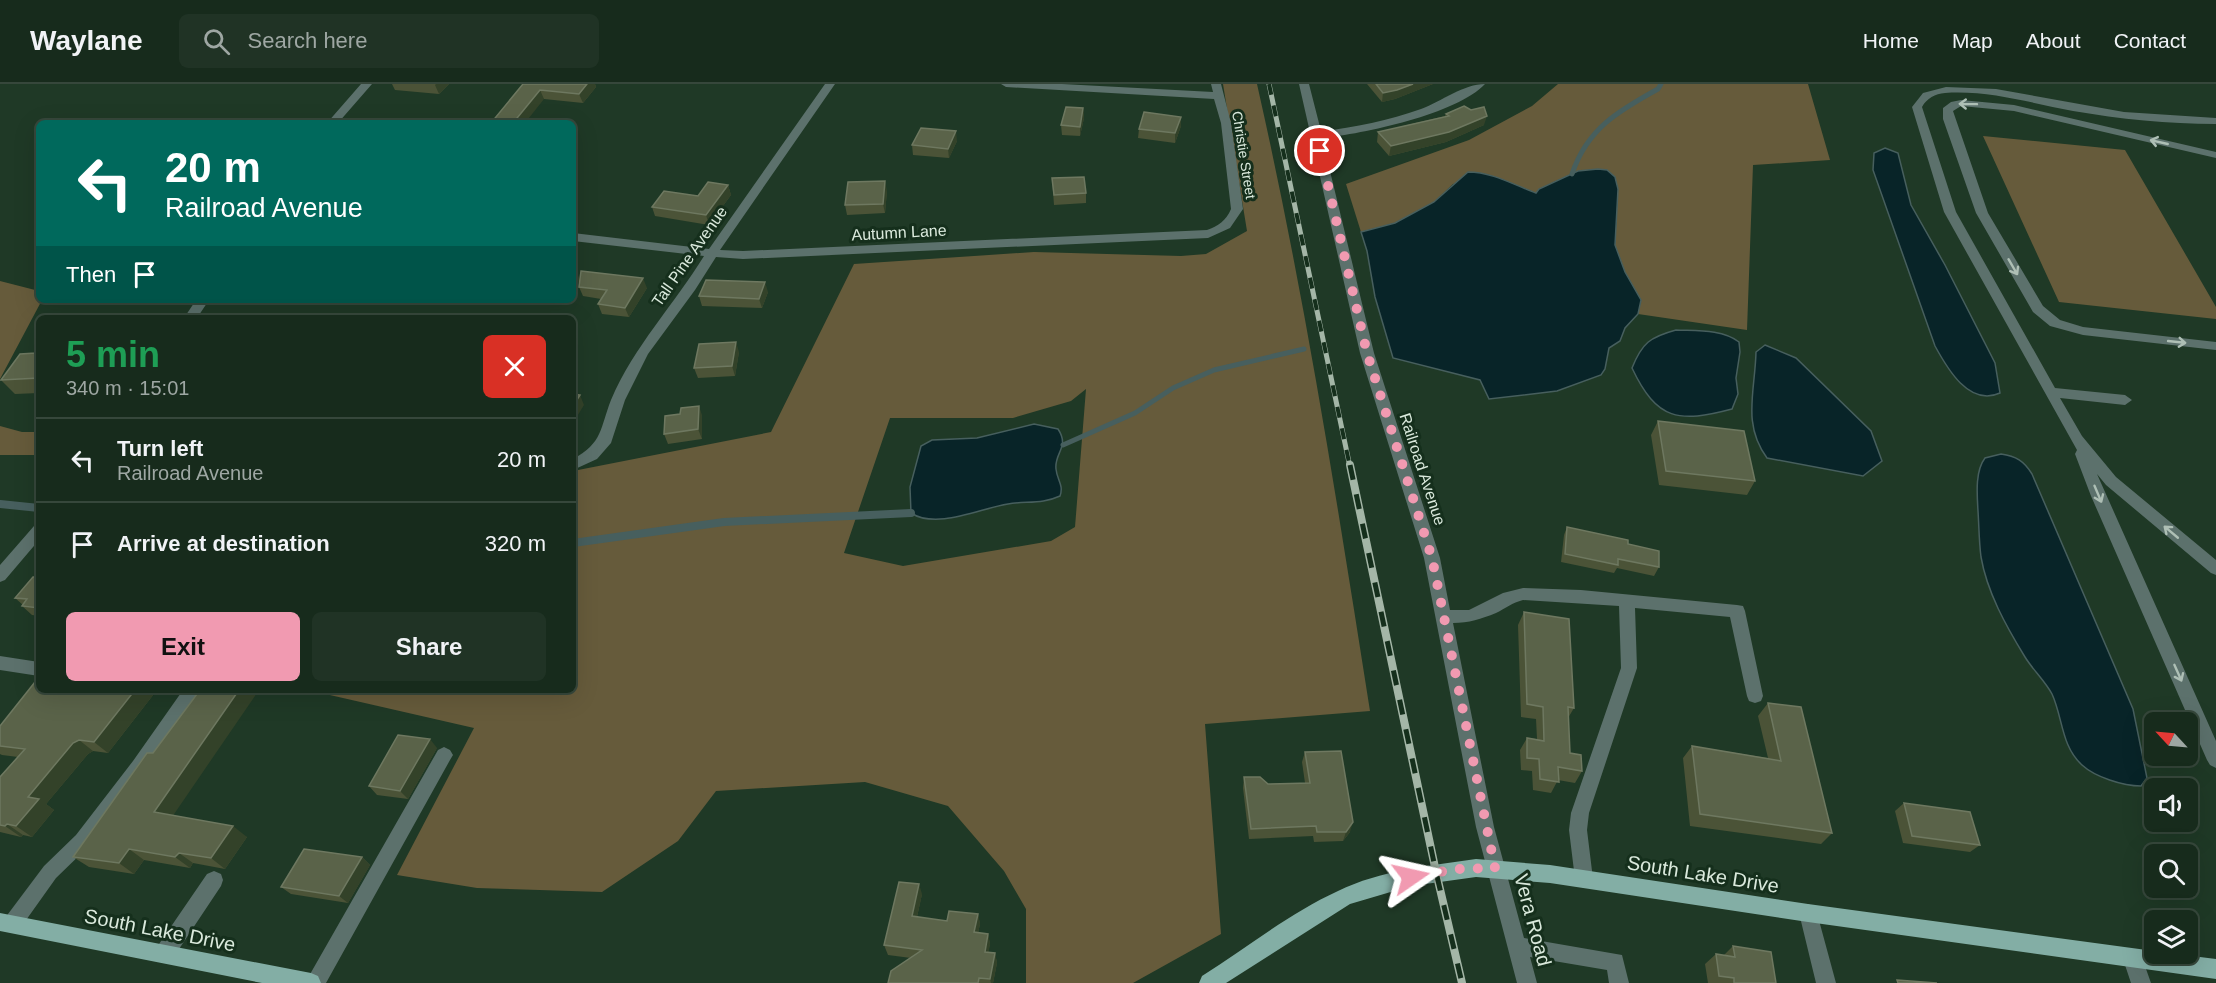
<!DOCTYPE html>
<meta charset="utf-8">
<style>
:root{--surface:#172b1c;--page:#203325;--text:#f1f3f6;--muted:#9ea7a3;--line:#36473b;--accent:#f19ab1}
body{margin:0;font-family:Helvetica,sans-serif;background:var(--page);color:var(--text);height:100vh;display:flex;flex-direction:column;font-size:22px;white-space:nowrap}
*{box-sizing:border-box;margin:0}
p{font-size:20px;color:var(--muted)}
.icon{flex:none;width:33px;height:33px;fill:none;stroke:currentColor;stroke-width:2;stroke-linecap:round;stroke-linejoin:round}
.map{position:relative;flex:1;overflow:hidden}
.drawer{position:absolute;left:36px;top:231px;width:540px;height:378px;display:flex;flex-direction:column;background:var(--surface);border-radius:9px;box-shadow:0 6px 24px #0002,0 0 0 2px var(--line)}
.drawer>*{flex:none}
.banner{position:absolute;left:36px;top:36px;width:540px;height:183px;border-radius:9px;box-shadow:0 6px 24px #0002,0 0 0 2px var(--line);background:#00695c;color:#fff;overflow:hidden}
.needle{width:39px;rotate:296deg}
.controls{position:absolute;left:2144px;top:628px;display:grid;gap:12px}
.controls a{display:grid;place-items:center;width:54px;height:54px;border-radius:9px;background:var(--surface);box-shadow:0 6px 24px #0002,0 0 0 2px var(--line);font-size:30px}
.pin{position:absolute;display:grid;place-items:center;width:51px;height:51px;color:#fff;margin:-26px;border:3px solid #fff;border-radius:50%;box-shadow:0 2px 6px #0007}
.me{position:absolute;width:66px;margin:-33px;rotate:79deg;stroke-linejoin:round;filter:drop-shadow(0 0 4px #0008)}
.turn{display:flex;align-items:center;gap:21px;height:126px;padding:0 30px;font-size:27px}
.turn .icon{width:78px;height:78px;stroke-width:2.5}
.turn b{display:block;font-size:42px;line-height:51px}
.then{display:flex;align-items:center;height:57px;padding:0 30px;background:#0003;gap:12px;font-size:22px}
.round{display:grid;place-items:center;flex:none;width:63px;height:63px;border-radius:9px;background:var(--page)}
.overview{display:flex;align-items:center;justify-content:space-between;height:102px;padding:0 30px}
h1{font-size:36px;font-weight:800;line-height:45px;color:#1e9e55}
.cta{display:flex;gap:12px;margin-top:auto;padding:12px 30px}
.cta a{flex:1;height:69px;border-radius:9px;background:var(--accent);color:#111;font-size:24px;font-weight:800;line-height:69px;text-align:center}
.cta a+a{background:var(--page);color:var(--text)}
ul{padding:0;list-style:none}
li{display:flex;align-items:center;gap:18px;height:84px;padding:0 30px;border-top:2px solid var(--line)}
li div{flex:1}
li b{display:block;font-size:22px}
li em{font-style:normal}
header{display:flex;align-items:center;gap:36px;box-sizing:border-box;height:84px;padding:0 30px;background:var(--surface);border-bottom:2px solid var(--line)}
header strong{font-size:28px}
nav{display:flex;gap:33px;margin-inline-start:auto;font-size:21px}
.search{width:420px;height:54px;background:var(--page);display:flex;align-items:center;gap:15px;box-sizing:border-box;padding:0 21px;border-radius:9px;color:var(--muted);font-size:22px}
.map>svg:first-child{display:block}
.green{fill:#665b3b;fill-rule:evenodd}
.water{fill:#082428;stroke:#475f5e;stroke-width:1.5}
.lines{fill:none;stroke-linecap:round;stroke-linejoin:round}
.stream-far1{stroke:#475f5e;stroke-width:5}
.stream{stroke:#475f5e;stroke-width:8}
.minor{fill:#5c716c;fill-rule:evenodd}
.major{fill:#83aea5;fill-rule:evenodd}
.rail-far1-casing{stroke:#a4b6a7;stroke-width:5}
.rail-casing{stroke:#a4b6a7;stroke-width:8}
.rail-far1{stroke:#152f1c;stroke-width:4;stroke-dasharray:11;stroke-linecap:butt}
.rail{stroke:#152f1c;stroke-width:5;stroke-dasharray:15;stroke-linecap:butt}
.wall{fill:#4b5337}
.shaded-wall{fill:#334229}
.building{fill:#5a6349;stroke:#6e7860;stroke-width:1.5}
.oneway{stroke:#aebfb5}
.route{stroke:#f19ab1;stroke-width:10;stroke-dasharray:0 18}
.labels{text-anchor:middle;stroke-width:6;stroke-linejoin:round;paint-order:stroke}
.far-street-label{font-size:14px;fill:#dae9dc;stroke:#152f1c}
.street-label{font-size:16px;fill:#dae9dc;stroke:#152f1c}
.near-street-label{font-size:20px;fill:#dae9dc;stroke:#152f1c}
</style>
<header>
<strong>Waylane</strong>
<div class="search"><svg class="icon" aria-label="search" viewBox="0 0 24 24"><circle cx="10" cy="10" r="6"/><path d="M15 15l6 6"/></svg>Search here</div>
<nav><a>Home</a><a>Map</a><a>About</a><a>Contact</a></nav>
</header>
<div class="map">
<svg width="2216" height="899" viewBox="0 0 2216 899">
<rect width="100%" height="100%" fill="#1f3926"/>
<path class="green" d="M1223,0H1257C1304,207 1337,417 1370,627L1205,640L1221,850L1133,899H1026V825L1004,787L948,722L865,698L716,707L678,757L602,808L477,804L397,791L474,644L308,606H573V387L771,348L854,180L1034,168L1181,172L1206,170L1247,147ZM1086,305L1075,443L1051,457L903,482L844,469L890,334H1013L1071,317Z
M1558,0H1808L1830,76L1753,81L1747,246L1638,230L1641,216L1625,188L1615,161L1617,125L1578,87L1539,105L1536,109L1492,92L1453,100L1434,118L1395,139L1361,148L1346,100L1469,56L1532,22Z
M1983,52L2125,66L2216,223V235L2059,218Z
M0,197L39,207V216H42L0,295Z
M0,342L22,348H39V371H0Z"/>
<path class="water" d="M1885,64L1898,69L1911,121L1945,181L1995,279L2000,309C1969,323 1947,284 1935,262L1873,86L1874,69Z
M1598,85L1607,86L1615,93L1618,105L1615,161L1625,188L1641,216L1638,230L1625,244L1620,257L1609,264L1605,285L1601,291L1557,307L1489,315L1480,296L1393,274L1375,213L1367,167L1361,148L1395,139L1434,118L1468,88C1492,88 1514,101 1536,109L1539,105L1578,87Z
M1676,246C1696,247 1722,245 1739,258L1740,268L1736,294L1738,310L1732,325C1679,339 1657,337 1632,284C1642,259 1650,253 1676,246Z
M1765,261L1796,274L1871,347L1882,377L1863,392L1767,374C1742,340 1755,308 1756,268Z
M1034,340L1058,345C1070,363 1054,369 1056,385C1057,396 1064,401 1060,412C1043,420 1026,417 1008,420C981,424 937,446 911,429L910,403L921,362L932,356L977,354Z
M2001,370C2016,372 2024,377 2032,390L2133,625L2147,694L2141,702C2123,702 2095,693 2082,681C2061,662 2063,634 2052,610C2045,597 2033,586 2025,573C2006,542 1987,508 1981,473C1979,458 1979,442 1978,427C1977,410 1975,387 1985,374Z"/>
<g class="lines">
<path class="stream-far1" d="M1572,90C1587,45 1618,27 1658,5L1661,0
M1063,361L1135,329L1173,304L1214,286L1304,265"/>
<path class="stream" d="M0,420L39,424
M573,459L724,438L911,429"/>
<path class="minor" d="M361,0H372L338,39H327Z
M825,0H835L720,166L743,167L1207,146C1218,142 1226,137 1231,125L1221,39L1214,15L1006,3L1001,0H1062L1213,8L1211,0H1221L1231,39L1243,125L1230,144L1208,154L743,175L716,173L695,206L648,270L625,316L611,359L597,375L573,386V375C603,359 600,344 611,316C634,262 674,221 704,172L573,157V149L709,165Z
M1299,0H1309L1321,47C1355,44 1389,36 1421,25C1442,17 1464,0 1485,0C1457,30 1363,50 1322,54L1374,269L1440,474L1450,526H1469L1503,509L1523,504L1581,506L1737,521L1743,522L1745,527L1763,612L1761,617L1755,619L1749,617L1747,612L1730,533L1635,524L1637,584L1589,729L1587,746L1593,795L1591,801L1584,804L1577,801L1575,795L1569,746L1571,729L1621,584L1619,522L1523,516C1512,519 1506,524 1496,529C1481,535 1469,539 1453,539L1494,743L1524,854L1622,871L1629,899H1609L1607,886L1530,873L1537,899H1517L1476,743L1424,474L1360,269Z
M1946,3L1996,5L2124,28L2216,34V40C2168,40 2120,35 2073,27C2031,19 1988,6 1945,9C1935,10 1927,14 1922,23L1956,128L2055,304L2125,311L2132,316L2125,321L2060,314L2082,352L2116,393L2216,476V491L2211,489L2106,401L2097,390L2216,657V684L2210,681L2207,676L2091,412L2075,370L2077,366L1944,128L1912,23L1923,9Z
M1961,16L2014,21L2216,68V74L2014,27L1961,22L1953,27L1988,129L2043,222L2060,236L2083,243L2216,258V266L2083,251L2050,242L2033,228L1976,129L1943,35V24L1951,18Z
M196,216H209L197,234H184Z
M39,440V456L5,496L0,498V481L34,442Z
M0,572L39,578V592L0,586Z
M183,606H200L145,687L88,763L56,794L19,846L12,849L5,846L3,840L5,834L44,782L76,751L133,677Z
M444,663L450,666L453,671L450,676L326,899H305L438,666Z
M214,787L221,790L223,796L221,802L171,877L164,879L157,877L154,870L157,863L207,790Z
M1808,820L1815,823L1817,829L1836,899H1816L1799,829L1801,823Z
M2133,865L2140,868L2151,899H2131L2123,875L2126,868Z"/>
<path class="major" d="M1476,775L1550,781L1808,820L2154,867V870H2176L2216,875V895L1808,838L1550,799L1476,793L1411,802L1350,820L1226,899H1199L1202,892C1246,864 1290,829 1338,807C1381,786 1429,782 1476,775Z
M0,829L311,889L318,892L321,899H262L0,847Z"/>
<defs>
<path id="rail-far1" d="M1269,0L1350,383"/>
<path id="rail" d="M1350,381L1436,788L1462,899"/>
</defs>
<use href="#rail-far1" class="rail-far1-casing"/>
<use href="#rail" class="rail-casing"/>
<use href="#rail-far1" class="rail-far1"/>
<use href="#rail" class="rail"/>
</g>
<path class="wall" d="M392,0H449L439,10L395,6Z
M523,0H595L596,3L583,19L544,15Z
M1367,0H1433L1395,15L1382,18Z
M1083,24L1084,34L1080,52L1062,51L1061,41Z
M1471,26L1484,41L1446,58L1389,72L1377,58L1378,48L1445,32L1446,30Z
M1181,33V42L1175,59L1138,54L1139,45Z
M957,57L949,74L913,71L912,61Z
M1052,94L1086,109V119L1054,121Z
M728,101L731,111L709,141L655,132L652,123L698,112Z
M887,107L885,129L847,131L845,121Z
M580,195L647,204L629,233L602,230L598,220L601,215L583,212L579,203Z
M768,208L762,224L702,222L699,212Z
M39,266V309L15,310L1,296L36,269Z
M739,268L735,292L698,294L694,284Z
M702,331V355L668,360L664,350Z
M1658,337L1755,397L1747,411L1659,401L1651,351Z
M1567,443L1628,460L1659,483L1654,492L1617,484L1614,489L1561,478L1564,451Z
M39,493V532L32,531L22,522L23,521L15,514Z
M1524,528L1574,624L1568,634L1570,669L1582,687L1575,699L1558,696L1551,709L1533,706L1532,687L1521,686L1520,666L1527,654L1537,655L1536,635L1521,633L1518,541Z
M39,606H157L108,669L93,667L88,670L46,720L54,726L32,753L23,751L21,753L0,748V693L18,673L2,671L0,670V642Z
M1768,619L1832,749L1821,760L1690,742L1683,674L1692,662L1768,674L1758,632Z
M437,664L408,715L377,711L369,702Z
M1305,668L1350,748L1343,757L1314,758L1313,752L1249,755L1243,704L1244,693L1268,700L1305,699L1302,678Z
M153,669L174,732L247,753L225,785L193,779L190,784L144,776L134,790L89,783L73,773Z
M1904,719L1980,761L1970,768L1903,759L1895,727Z
M362,773L370,781L348,819L291,810L281,803Z
M922,810L917,833L947,837L978,830L980,840L978,849L988,850L990,860L988,868L995,869L997,879L993,899H888L911,874L888,871L884,861Z
M1733,862L1776,899H1708L1705,880L1716,870L1723,872Z"/>
<path class="shaded-wall" d="M436,0H449L439,10L435,1Z
M587,0H595L596,3L583,19L579,10Z
M1413,0H1433L1395,15L1382,18L1383,9Z
M540,6L544,15L525,39H513Z
M1083,24L1084,34L1080,52V43Z
M1487,32L1484,41L1446,58L1389,72L1391,62Z
M1181,33V42L1175,59V49Z
M956,47L957,57L949,74L948,65Z
M573,94L576,100L573,103Z
M885,97L887,107L885,129L883,120Z
M728,101L731,111L709,141L706,131Z
M576,186L580,196L573,207V191Z
M643,194L647,204L629,233L625,224Z
M765,198L768,208L762,224L759,215Z
M736,258L739,268L735,292L732,282Z
M580,311L584,321L573,339V322Z
M699,322L702,331V355L698,345Z
M135,606H157L108,669L94,658Z
M239,606H259L168,739L154,728Z
M430,655L437,664L408,715L400,707Z
M79,656L93,667L88,670L46,720L54,726L32,753L16,742L28,713L73,659Z
M1353,738L1350,748L1343,757L1346,748Z
M7,740L23,751L21,753L5,742Z
M233,742L247,753L225,785L211,774Z
M129,765L144,776L134,790L119,779Z
M179,769L193,779L190,784L175,773Z
M362,773L370,781L348,819L339,812Z
M919,800L922,810L915,842L912,832Z
M978,830L980,840L976,858L974,848Z
M988,850L990,860L987,878L985,868Z
M995,869L997,879L993,899H991L990,895Z"/>
<path class="building" d="M523,0H587L579,10L540,6L513,39H491Z
M1376,0H1413L1397,6L1383,9Z
M1464,22L1471,26L1484,23L1487,32L1449,48L1391,62L1378,48L1449,32L1446,30Z
M1066,23L1083,24L1080,43L1061,41Z
M1144,28L1181,33L1175,49L1139,45Z
M921,44L956,47L948,65L912,61Z
M1084,93L1086,109L1054,111L1052,94Z
M885,97L883,120L845,121L848,98Z
M708,98L728,101L706,131L652,123L664,107L698,112Z
M581,187L643,194L625,224L598,220L607,206L579,203Z
M706,196L765,198L759,215L699,212Z
M736,258L732,282L694,284L699,260Z
M39,266V294L1,296L20,270L36,269Z
M573,310L580,311L573,322Z
M699,322L698,345L664,350L665,332L680,330L681,324Z
M1658,337L1744,347L1755,397L1666,387Z
M1567,443L1628,456V460L1659,467V483L1618,475V481L1565,470Z
M33,493H39V524L22,522L27,515L15,514Z
M1524,528L1569,535L1574,624L1568,623L1570,669L1581,671L1582,687L1558,683L1559,698L1540,695L1539,675L1527,674V654L1544,657L1543,623L1527,620Z
M39,593V606H135L94,658L79,656L73,659L28,713L39,715L16,742L7,740L5,742L0,741V693L25,665L0,662V642Z
M200,606H239L154,728L233,742L211,774L179,769L175,773L129,765L119,779L73,773L147,669H153Z
M1768,619L1801,623L1832,749L1700,730L1692,662L1781,677Z
M398,651L430,655L400,707L369,702Z
M1341,667L1353,738L1346,748H1317L1316,742L1251,745L1244,693H1260L1268,700L1310,699L1305,668Z
M1904,719L1970,728L1980,761L1912,752Z
M304,765L362,773L339,812L281,803Z
M899,798L919,800L912,832L947,837L949,827L978,830L974,848L988,850L985,868L995,869L990,895L979,894L978,899H888L891,887L922,866L884,861Z
M1733,862L1771,868L1776,899H1734V894L1719,892L1716,870L1735,873Z
M1897,896L1937,899H1898Z"/>
<defs><path id="oneway-shaft" d="M-6 0H5M1.5-3L5.5 0L1.5 3" fill="none" stroke-width="1.6" stroke-linecap="round" stroke-linejoin="round" transform="scale(1.5)"/></defs>
<g class="oneway">
<use href="#oneway-shaft" transform="translate(1968 20) rotate(-179)"/>
<use href="#oneway-shaft" transform="translate(2159 58) rotate(-167)"/>
<use href="#oneway-shaft" transform="translate(2013 183) rotate(60)"/>
<use href="#oneway-shaft" transform="translate(2177 258) rotate(6)"/>
<use href="#oneway-shaft" transform="translate(2098 410) rotate(67)"/>
<use href="#oneway-shaft" transform="translate(2171 448) rotate(-140)"/>
<use href="#oneway-shaft" transform="translate(2178 589) rotate(66)"/>
</g>
<g class="lines">
<path class="route" d="M1320,67L1367,269L1432,474L1495,784L1457,785L1411,793"/>
</g>
<g class="labels">
<g class="far-street-label">
<text transform="translate(1244 71) rotate(81)" y="5">Christie Street</text>
</g>
<g class="street-label">
<text transform="translate(899 148) rotate(-3)" y="6">Autumn Lane</text>
<text transform="translate(689 172) rotate(-55)" y="6">Tall Pine Avenue</text>
<text transform="translate(1423 385) rotate(72)" y="6">Railroad Avenue</text>
</g>
<g class="near-street-label">
<text transform="translate(1703 790) rotate(9)" y="7">South Lake Drive</text>
<text transform="translate(1533 836) rotate(75)" y="7">Vera Road</text>
<text transform="translate(160 846) rotate(11)" y="7">South Lake Drive</text>
</g>
</g>
</svg>
<div class="controls">
<a><svg class="needle" viewBox="-14 -14 28 28"><path d="M0-13l5 13h-10z" fill="#e53935"/><path d="M0 13l5-13h-10z" fill="#9ea7a3"/></svg></a>
<a><svg class="icon" aria-label="sound" viewBox="0 0 24 24"><path d="M4 9h4l5-4v14l-5-4H4zM17 9q2 3 0 6"/></svg></a>
<a><svg class="icon" aria-label="search" viewBox="0 0 24 24"><circle cx="10" cy="10" r="6"/><path d="M15 15l6 6"/></svg></a>
<a><svg class="icon" aria-label="layers" viewBox="0 0 24 24"><path d="M12 4l9 5-9 5-9-5zM3 14l9 5 9-5"/></svg></a>
</div>
<div class="pin" style="left:1320px;top:67px;background:#d93025"><svg class="icon" aria-label="arrive" viewBox="0 0 24 24"><path d="M6 21V4h12l-3 4 3 4H6"/></svg></div>
<svg class="me" style="left:1411px;top:793px" viewBox="-20 -20 40 40"><path d="M0-17L14 15 0 8-14 15z" fill="#f19ab1" stroke="#fff" stroke-width="4"/></svg>
<div class="banner">
<div class="turn"><svg class="icon" aria-label="left" viewBox="0 0 24 24"><path d="M17 20v-9H6M10 6l-5 5 5 5"/></svg><div><b>20 m</b>Railroad Avenue</div></div>
<div class="then">Then<svg class="icon" aria-label="arrive" viewBox="0 0 24 24"><path d="M6 21V4h12l-3 4 3 4H6"/></svg></div>
</div>
<section class="drawer">
<div class="overview"><div><h1>5 min</h1><p>340 m · 15:01</p></div><a class="round" style="background:#d93025;color:#fff"><svg class="icon" aria-label="close" viewBox="0 0 24 24"><path d="M6 6l12 12M18 6L6 18"/></svg></a></div>
<ul>
<li><svg class="icon" aria-label="left" viewBox="0 0 24 24"><path d="M17 20v-9H6M10 6l-5 5 5 5"/></svg><div><b>Turn left</b><p>Railroad Avenue</p></div><em>20 m</em></li>
<li><svg class="icon" aria-label="arrive" viewBox="0 0 24 24"><path d="M6 21V4h12l-3 4 3 4H6"/></svg><div><b>Arrive at destination</b></div><em>320 m</em></li>
</ul>
<div class="cta"><a>Exit</a><a>Share</a></div>
</section>
</div>
